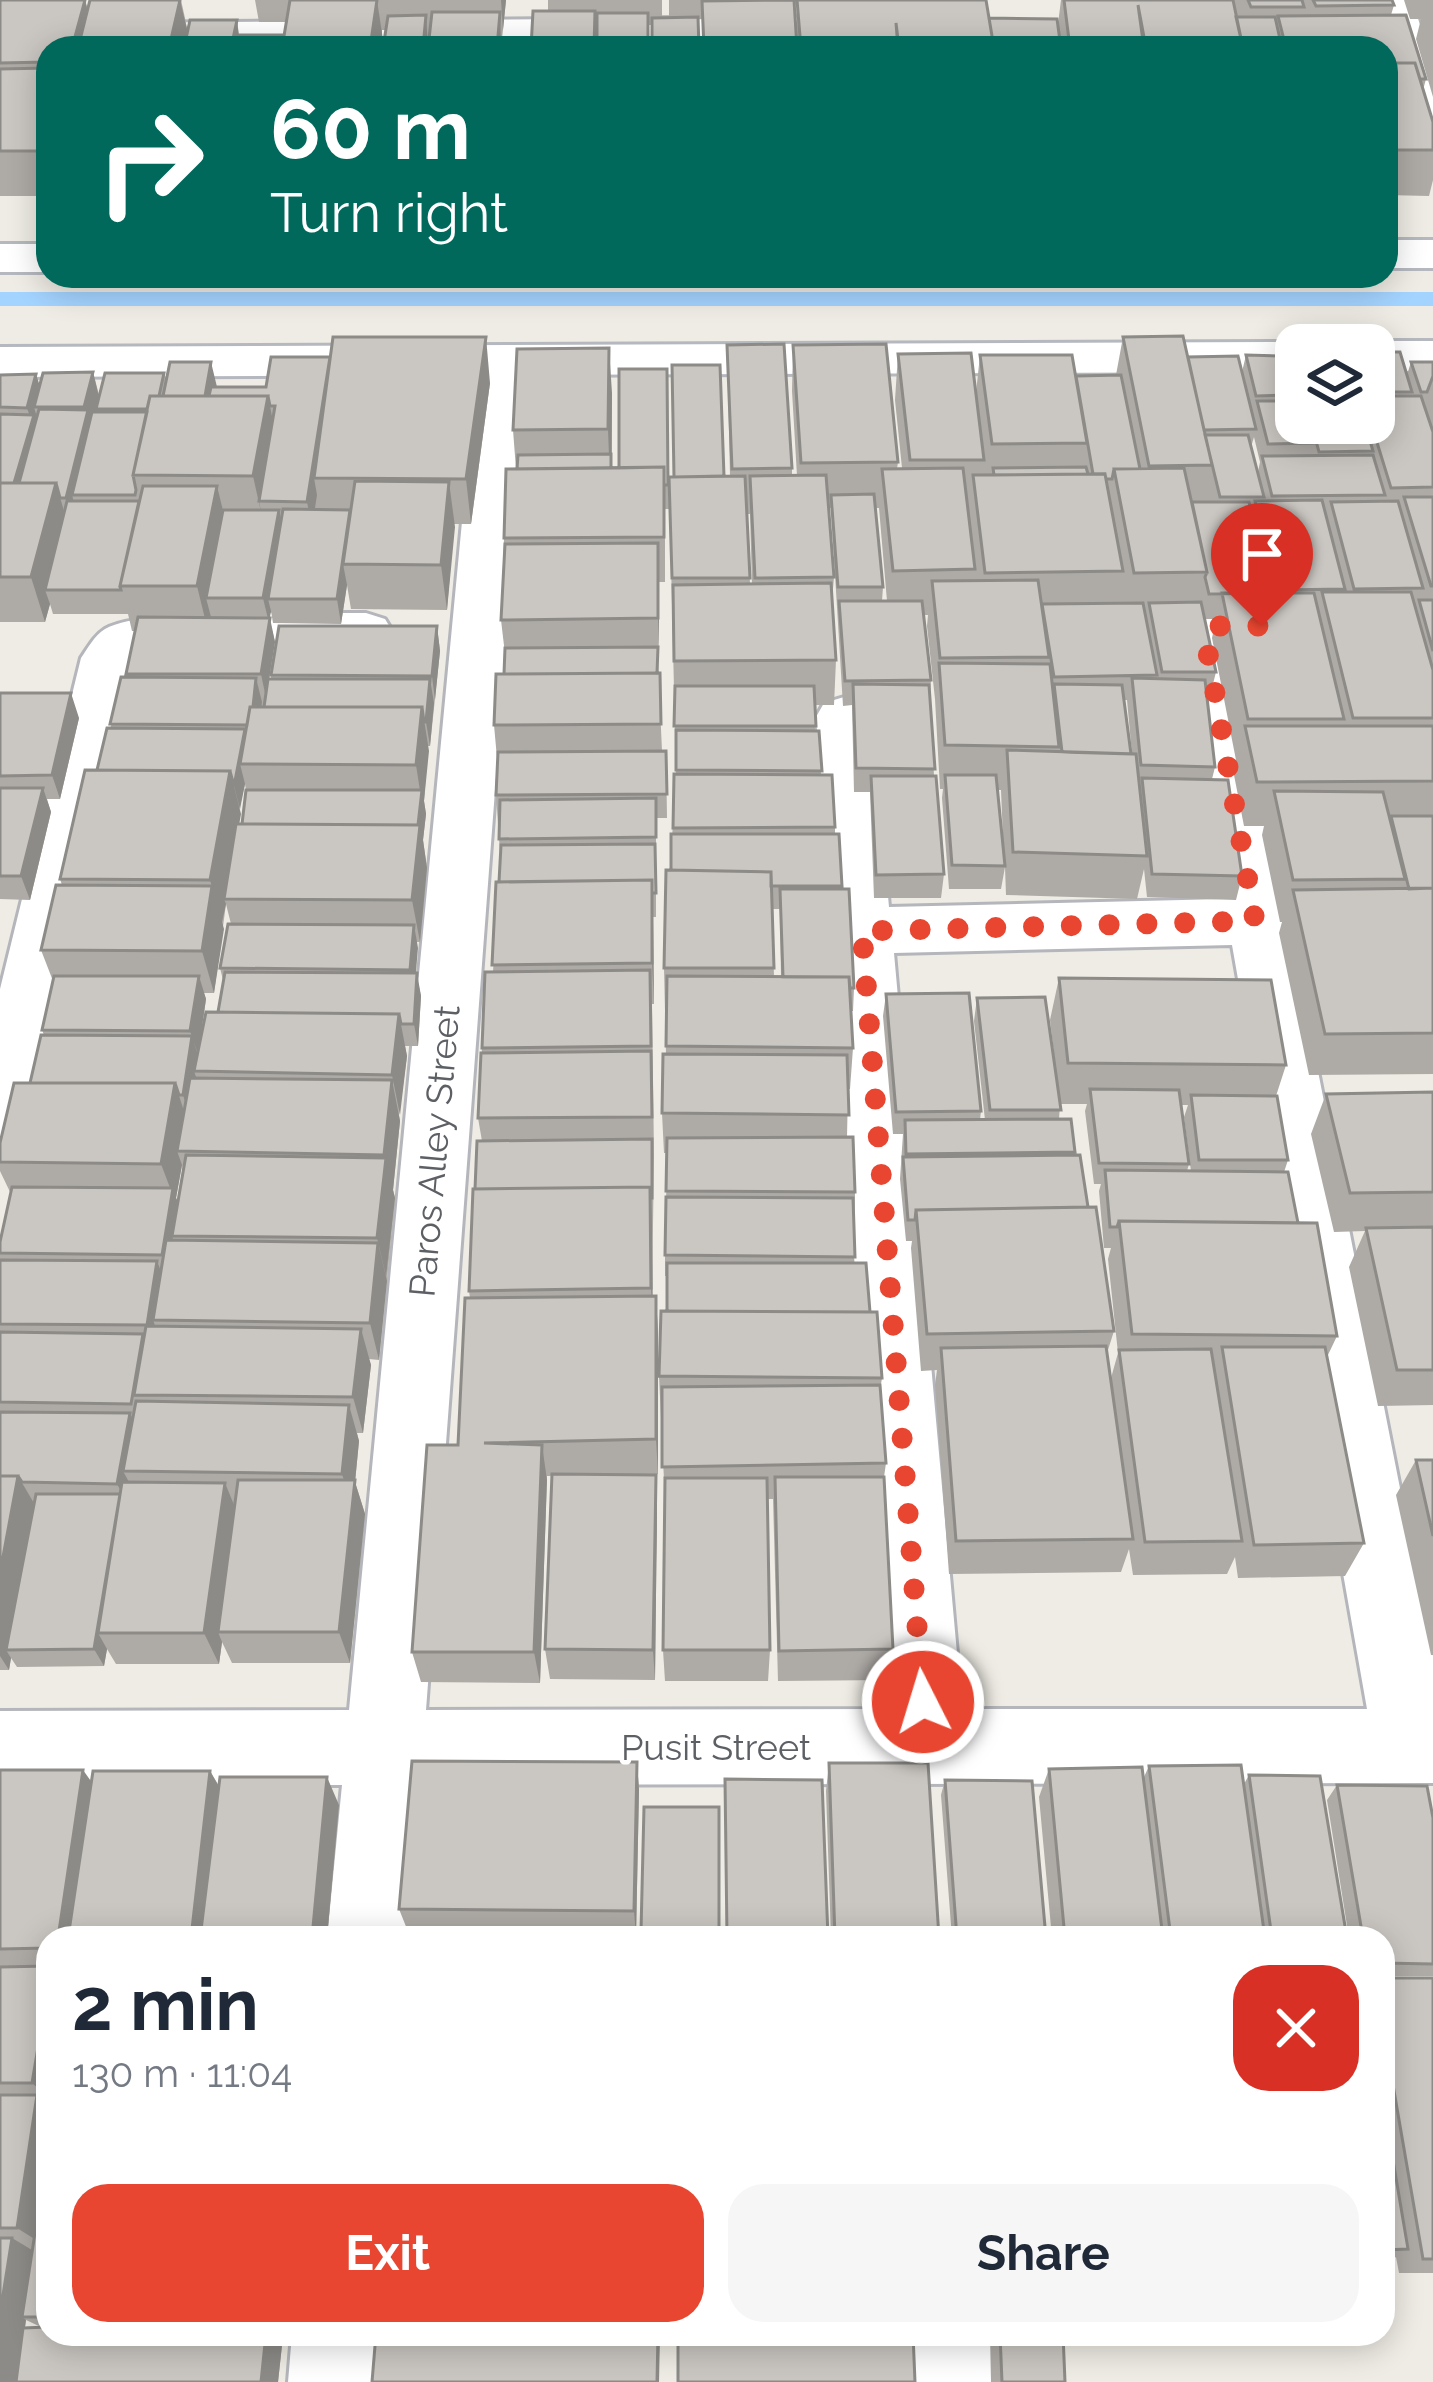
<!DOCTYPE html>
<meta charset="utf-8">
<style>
:root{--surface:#fff;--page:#f6f6f7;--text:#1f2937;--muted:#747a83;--accent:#e84630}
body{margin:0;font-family:Raleway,sans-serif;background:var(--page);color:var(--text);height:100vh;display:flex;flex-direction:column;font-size:45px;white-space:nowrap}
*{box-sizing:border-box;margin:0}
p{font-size:39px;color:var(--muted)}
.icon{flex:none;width:66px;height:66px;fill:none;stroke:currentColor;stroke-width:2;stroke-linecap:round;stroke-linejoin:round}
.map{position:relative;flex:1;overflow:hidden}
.panel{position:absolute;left:36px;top:1926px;width:1359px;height:420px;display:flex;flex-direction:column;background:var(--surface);border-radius:36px;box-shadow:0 6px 30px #0003}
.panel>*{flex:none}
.hud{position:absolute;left:36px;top:36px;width:1362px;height:252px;border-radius:36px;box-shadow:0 6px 30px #0003;background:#00695c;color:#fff;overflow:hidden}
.controls{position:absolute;left:1275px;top:324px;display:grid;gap:24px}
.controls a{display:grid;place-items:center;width:120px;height:120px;border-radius:24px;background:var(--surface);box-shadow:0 6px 30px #0003;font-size:60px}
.pin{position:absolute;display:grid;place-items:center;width:102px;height:102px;color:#fff;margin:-123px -51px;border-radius:50% 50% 50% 0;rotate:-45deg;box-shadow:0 0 12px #0007}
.pin .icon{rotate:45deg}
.me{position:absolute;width:132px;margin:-66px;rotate:355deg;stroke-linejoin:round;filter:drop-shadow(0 0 9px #0008)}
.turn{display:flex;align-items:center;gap:42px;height:252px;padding:0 36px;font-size:54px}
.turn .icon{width:156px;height:156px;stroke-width:2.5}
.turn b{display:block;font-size:84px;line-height:102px}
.round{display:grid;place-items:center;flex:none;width:126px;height:126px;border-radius:36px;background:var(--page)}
.overview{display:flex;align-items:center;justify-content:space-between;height:204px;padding:0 36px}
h1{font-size:72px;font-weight:700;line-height:90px}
.action{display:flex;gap:24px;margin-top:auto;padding:24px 36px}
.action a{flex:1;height:138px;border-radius:36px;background:var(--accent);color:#fff;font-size:48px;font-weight:700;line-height:138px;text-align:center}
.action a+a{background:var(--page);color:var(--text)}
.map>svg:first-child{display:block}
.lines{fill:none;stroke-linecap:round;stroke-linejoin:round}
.stream{fill:#a3d3ff;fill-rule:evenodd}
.minor-casing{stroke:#b4b6bb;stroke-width:6}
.secondary-casing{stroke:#b5b8be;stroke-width:6}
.minor{fill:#fff;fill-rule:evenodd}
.secondary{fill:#fff;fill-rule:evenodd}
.wall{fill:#aeaaa6;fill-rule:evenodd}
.shaded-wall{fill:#8d8b87}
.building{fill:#cac6c1;stroke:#8d8b87;stroke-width:3}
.route{stroke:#e84630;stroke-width:21;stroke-dasharray:0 37.8}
.labels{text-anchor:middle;stroke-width:9;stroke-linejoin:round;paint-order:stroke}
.street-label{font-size:36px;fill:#5c5f64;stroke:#fff}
</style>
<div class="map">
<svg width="1433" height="2382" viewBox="0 0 1433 2382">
<rect width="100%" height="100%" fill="#eeece4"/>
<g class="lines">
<path class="stream" d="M0,292H1433V306H0Z"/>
<defs>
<path id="minor" d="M1370,0H1412L1433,65V146L1417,142L1411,133Z
M794,17L809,21L815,30L809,39L0,50V24Z
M502,349L519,353L527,364L426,1710L886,1709L816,717L824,703L844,697L864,703L872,717L889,907L1224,899L1178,636L1200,613L1219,607L1433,603V641L1234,644L1433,1656V1783L420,1785L409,1938H327L342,1785H0V1711L349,1710L477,364L485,353ZM1232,945L1367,1709H962L894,953Z
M366,613L385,619L393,632L385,645L366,651L146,655L135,663L32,1121L23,1140L0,1147V989L81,658C88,648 94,636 105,629C141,607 314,614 366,613Z
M292,2334H382L378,2382H288Z
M905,2334H995L994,2382H904Z"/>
<path id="secondary" d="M1386,240H1433V268H1386Z
M0,244H48V272H0Z
M1374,341H1433V371H1374V345H1358Z
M1296,342L1308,345H1296V372L0,377V347Z"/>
</defs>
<use href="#minor" class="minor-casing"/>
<use href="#secondary" class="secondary-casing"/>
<use href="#minor" class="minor"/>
<use href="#secondary" class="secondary"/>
</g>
<path class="wall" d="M0,0H85L88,10L90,0H181L188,32L190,20H237L239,35H284L286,22H259L255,0H506L501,48H428L429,40L428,48H383L386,30H382V48H48V196H0Z
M548,0H662V17H669V0H794L796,32L797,0L1058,24L1061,0H1392L1394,5L1391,15L1426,79L1423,90L1433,122V180L1429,196L1386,195V48H703L702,19L652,25L596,26L548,11Z
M1404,0H1433V97L1416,39L1421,19H1410Z
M1123,337L1188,359L1242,372L1246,355L1284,365L1288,349H1296V423H1374V352L1407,375L1411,362H1433V1074L1309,1075L1279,933L1282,922H1280L1262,835L1264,826H1244L1233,770L1236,760L1212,638L1216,619H1205L1216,672L1210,696H1207L1215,767L1212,779L1242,876L1236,900L1147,897L1144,869L1137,899L1006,895L1005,867L1001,889H949L942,798L943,789H940L935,699L927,626L928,615H924L931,680L930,695L934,776L944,874L941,898H874L870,792H854L852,705L843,706L831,508H829L834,577L832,600L836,660L834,705H815V731H819L821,775L835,827V834H839L841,889L854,988L853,1011H851L853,1048L850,1089H848L847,1137L855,1192L854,1263L870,1312L882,1378L880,1390L886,1463L884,1477L893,1649L888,1680L778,1681L773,1499H767L770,1650L768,1681H665L663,1650L665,1501L659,1376L667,1311V1276H665V1255L667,1153H664L662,1113L666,1054L664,968L676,774L669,477L730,476L727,345L792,468V476H797L792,391L793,345L898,462L897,469L902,468L895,400L898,354L976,393L980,355L1076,377L1116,375ZM1254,437L1260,462L1258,472L1251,447ZM875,508H879L887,601H882L883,587ZM747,514H750L752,584H750ZM1124,700H1127L1132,754ZM997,790H1001L1004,862ZM772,909H780L781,977H774Z
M667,369L669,509H665V582H659L658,663L662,751H666L667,818H656V917H653L654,1004H652L654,1156L652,1296H656L658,1333V1474L622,1475L657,1509L655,1680L550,1679L545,1649L552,1476H547L540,1683L421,1682L412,1652L458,1445L470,1298L469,1291L475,1189L482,1141L478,1118L482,1048L493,972L499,882L500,853L496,795L497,758L494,725L504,674L505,654L501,620L504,538L516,469L513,430L612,393V468H619Z
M93,372L99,395L164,373L166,381L217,387L490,383L471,524H454L447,610L351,609L347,585L341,624L273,623L271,611L269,618L275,642L269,679H271V675L437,626L440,651L430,746H428L424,801L426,814L423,840L427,868L420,942H417L416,973L421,996L418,1046H405L407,1056L399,1115L400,1121L393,1190L395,1198L379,1360L369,1359L371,1365L363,1433H357L359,1441L355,1482L365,1514L350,1663H232L222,1642L219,1664H116L107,1649L104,1666L17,1667L11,1658L9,1670H0V1242L11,1194L0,1171V1143L30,1083L44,1035L42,1030L53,981L41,950L62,885L60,879L127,678L126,674L135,631H132L128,614H53L50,604L45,622H0V375L39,385ZM245,784L246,790L242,824H239V809ZM226,904L231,924L220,968L223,980L218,1012L198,1054L206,999L204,993H214ZM182,1165L183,1169L178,1201L176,1198Z
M0,693L79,718L60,799H47L51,812L30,900L0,899Z
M1059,978L1286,1065L1276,1096L1288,1160L1284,1172L1298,1223L1337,1336L1327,1357L1364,1543L1345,1576L1238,1578L1235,1557L1227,1574L1133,1575L1129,1549L1121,1572L949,1574L935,1385L937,1370L921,1371L911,1248L912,1241H906L900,1179L903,1134H893L883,1016L886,994L981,1111L980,1120H985L974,1021L977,998L1058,1088L1050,1020ZM1060,1104H1087L1085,1111L1094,1184H1101L1099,1191L1104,1248H1111L1108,1259L1118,1353L1111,1378L1107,1353L1114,1331L1074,1155L1075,1152L1059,1119ZM1181,1105H1188L1184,1117L1191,1171H1187L1189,1164Z
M1433,1092V1405L1378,1406L1349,1267L1365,1231L1334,1232L1311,1134L1326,1094Z
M1416,1460H1433V1655H1431L1396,1495Z
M637,1762L639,1790L636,1936L409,1934L399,1909Z
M829,1763L939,1938H831L826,1791Z
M1149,1766L1244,1784L1249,1775L1347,1938H1052L1039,1797L1049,1769L1144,1777Z
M0,1770L91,1781L210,1771L219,1786L339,1805L327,1938H48V2103H45L48,2105V2219L45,2216L44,2220H48V2334H280L283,2336L278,2382H0ZM26,2320L41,2327L25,2328Z
M945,1780L1046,1938H952L941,1795Z
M1337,1785L1433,1818V1976H1383V1938H1349L1327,1800Z
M719,1807V1938H642L641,1931Z
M1383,1978H1433V2273H1399L1396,2257L1383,2264Z
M990,2334H1063L1065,2382H991Z"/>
<path class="shaded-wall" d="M85,0L96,45L95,48H72Z
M180,0L190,42L188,48H169Z
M377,0L383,40L382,48H370Z
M501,0H506L503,30Z
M500,12L501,48H497Z
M426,15L428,48H423Z
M237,20L240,48H231Z
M486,337L490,383L471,524L466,479Z
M609,348L612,393L611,509L608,429Z
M332,357L314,478L317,495L312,527L307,502Z
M211,362L217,387L201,413Z
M93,372L99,397L72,495L76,510L73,523L66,498L87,416L84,407Z
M36,374L44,399L34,407L38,421L14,498L10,499L32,422L27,408Z
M268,396L277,442L259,501L263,521L253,476Z
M449,482L455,527L447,610L441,565Z
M56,483L69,529L45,590L50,604L45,622L31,577Z
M217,486L228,531L206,598L211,617L208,631L197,586Z
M279,510L284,535L268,599L271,611L269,623L263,598Z
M350,510L343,564L347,585L341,624L337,599Z
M658,543L659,588V663L658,618Z
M270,618L275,642L266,698L261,674Z
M437,626L440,651L435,700L432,676Z
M256,678L262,702L256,749L250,725Z
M430,679L434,703L430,746L426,722Z
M71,693L79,718L60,799L52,775Z
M422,707L429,751L424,801L426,814L423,840L427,868L420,942L412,900L421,797L416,765Z
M245,729L240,764L245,784L240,809L234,786Z
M230,771L241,814L226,899H224L226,904L222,922L210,880Z
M43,788L51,812L30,900L21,876Z
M652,880L653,922L654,1004L652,963Z
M212,886L224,929L214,993L202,951Z
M414,925L418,948L414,992L410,970Z
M417,973L421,996L418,1046L414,1024Z
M199,976L206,999L198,1054L190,1031Z
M399,1014L407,1056L400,1115L392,1075Z
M192,1036L199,1059L194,1071L196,1077L190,1117L183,1095Z
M392,1080L400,1121L393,1190L395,1198L386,1276L377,1238L386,1162L384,1155Z
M175,1083L188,1124L177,1151L182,1165L176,1198L181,1209L172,1236L175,1245L162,1255L172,1193L161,1164Z
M650,1187L652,1226L653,1325L651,1288Z
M378,1243L387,1281L379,1360L370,1323Z
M157,1261L165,1282L153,1320L157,1331L147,1325Z
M656,1296L658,1333V1474L656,1439Z
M361,1329L371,1365L363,1433L353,1397Z
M349,1405L359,1441L355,1482L365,1514L350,1663L339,1632L352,1506L342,1474Z
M130,1413L139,1432L123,1471L130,1484L127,1502L117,1484Z
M542,1445L547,1480L540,1683L534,1652Z
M656,1475L657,1509L655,1680L653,1650Z
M18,1476L38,1510L6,1650L11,1658L9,1670L0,1656V1573Z
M225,1483L239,1517L218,1632L222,1642L219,1664L204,1633Z
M120,1494L98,1633L107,1649L104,1666L94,1649Z
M637,1762L639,1790L636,1936L634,1911Z
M83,1770L103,1798L83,1938H58Z
M210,1771L226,1799L210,1938H191Z
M327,1777L339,1805L327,1938H312Z
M48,1988V2097L32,2083Z
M37,2095L48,2105V2193L35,2210L45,2216L41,2243L17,2228Z
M12,2238L37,2253L22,2317L26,2320L16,2382H0V2314Z
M266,2334H280L283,2336L278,2382H261Z
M658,2334H660L659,2382H657Z"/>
<path class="building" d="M0,0H85L72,48H48V62L0,63Z
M90,0H180L169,48H78Z
M290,0H377L370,48H282Z
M794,0L797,48H704L702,1Z
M797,0H986L994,48H899L896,23L898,48H801Z
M1064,0H1233L1243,48H1146L1138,5L1144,48H1070Z
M1248,0H1302L1304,7H1251Z
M1313,0H1392L1394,5L1316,6Z
M533,11H595L594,48H531Z
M432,12H500L497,48H428Z
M597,13H648V48H597Z
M426,15L423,48H383L388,16Z
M1406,15L1426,79H1420L1415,63H1386V48H1286L1278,16Z
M698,17L699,48H652V18Z
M1236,17H1275L1282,48H1243Z
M989,18L1057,19L1061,48H994Z
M190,20H237L231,48H184Z
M239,35H284L282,48H236Z
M1386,63H1415L1433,122V150H1386Z
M48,68V151H0V69Z
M1183,336L1212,465L1149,466L1123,337Z
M333,337H486L466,479L314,478Z
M784,344L792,468L732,469L727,345Z
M886,344L898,462L801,463L793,345Z
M609,348L608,429L513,430L517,349Z
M1288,349H1296V377Z
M1374,352H1400L1412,392H1374Z
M971,353L984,460H910L898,354Z
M980,355H1072L1087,443L992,444Z
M1246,355L1282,356L1292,395L1256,396Z
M1238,356L1256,429L1204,430L1188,357Z
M271,357H330L307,502L259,501L275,406H270L268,396H209L211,387H266Z
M170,362H211L205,396H163Z
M1411,362H1433V376L1427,392H1421Z
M672,365H720L724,476L674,477Z
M619,369H667L668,485H664V467L619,468Z
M93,372L84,407H34L43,373Z
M105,373H164L159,396H150L147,409H96Z
M36,374L27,408L0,407V375Z
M1121,375L1140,469H1114L1112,479H1106L1105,474H1093L1076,376Z
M150,396H268L253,476L133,475Z
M1374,396H1421L1433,432V487L1391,488L1371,423H1374Z
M1257,401H1296V423H1308L1313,443L1268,444Z
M39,409L88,410L66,498H60L56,483H19Z
M92,412H147L133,475L136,490L135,495H72Z
M0,414L34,415L14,483H0Z
M1311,423H1365L1373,451L1319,452Z
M1205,435H1248L1264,497H1220Z
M611,454V468L517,469L518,455Z
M1373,455L1385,495L1272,496L1262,456Z
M664,467V537L504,538L506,469Z
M1086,467L1088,474L994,475L993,468Z
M963,468L975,569L893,571L882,469Z
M1184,468L1207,572L1134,573L1114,469Z
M1105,474L1123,571L985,573L973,475Z
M826,475L834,577L755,578L750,476Z
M745,476L750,578H672L669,477Z
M355,481L449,482L441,565L343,564Z
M0,483H56L31,577H0Z
M143,486H217L197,586H120Z
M874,494L883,587H838L831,495Z
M1404,497H1433V586H1431Z
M1322,500L1345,589L1278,590L1255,501Z
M67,501H139L120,586L121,590H45Z
M1398,501L1423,588L1354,589L1331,502Z
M1192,502H1249L1270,593L1209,594L1205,577L1207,572Z
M283,509L350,510L337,599H268Z
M223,510H279L263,598H206Z
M658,543V618L501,620L505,544Z
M1038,580L1049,657L940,658L932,581Z
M831,583L836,660L674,661L673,585Z
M1322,592H1411L1433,670V718H1353Z
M1222,593H1314L1344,719H1248Z
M1419,600H1433V651Z
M839,601H922L931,680L845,681Z
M1201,602L1216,672H1162L1149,603Z
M1143,603L1157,675L1054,677L1042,604Z
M138,617L270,618L261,674H126Z
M279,626H437L432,676L271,675Z
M658,647L657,673L504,674L505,648Z
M939,663L1050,664L1059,747L945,745Z
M660,673L661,724L494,725L496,674Z
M121,677L256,678L253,707H250L247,725L110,724Z
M1132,678L1205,680L1215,767L1141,765Z
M268,679H430L426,722H424L422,707H264Z
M853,684L929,685L935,769L856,768Z
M1054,684L1122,685L1131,754L1062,752Z
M675,686H814L816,726H674Z
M0,693H71L52,775L0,776Z
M250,707H422L416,765L240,764Z
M1245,726H1433V781L1257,782Z
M107,728L245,729L234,786L230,771L97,770Z
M676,730L819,731L822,771L676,770Z
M1007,750L1136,754L1147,856L1013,852Z
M666,751L667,794L496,795L498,752Z
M85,770L230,771L210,880L60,879Z
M674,774L832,775L835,827L673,828Z
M945,775H996L1005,866L952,865Z
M871,776H936L944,874L876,875Z
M1142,778L1228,780L1242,876L1152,874Z
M0,788H43L21,876H0Z
M246,790H422L418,825L242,824Z
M1274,791L1383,792L1405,879L1293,880Z
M656,798V837L499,839L500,800Z
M1391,816H1433V888L1409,889Z
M236,824L420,825L412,900L224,899Z
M671,834H839L842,886H771V872L671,870Z
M655,844L656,893H652V880L499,882L501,845Z
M666,870L771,872L774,968H664Z
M652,880V963L492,965L496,882Z
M56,885L212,886L202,951L41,950Z
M1433,888V1033L1325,1034L1293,890Z
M780,889H849L854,988H850L849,977H783Z
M228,924L414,925L410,970L220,968Z
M650,970L651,1046L482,1048L485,972Z
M225,972L417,973L414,1024H401L399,1014L218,1012Z
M54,976H199L190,1031L42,1030Z
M667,976L849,977L853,1048L666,1046Z
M1059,978L1271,980L1286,1065L1068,1063Z
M969,993L981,1111L896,1112L886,994Z
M1045,997L1061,1110H990L977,998Z
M206,1012L399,1014L392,1075L194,1071Z
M41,1035L192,1036L183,1095H179L175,1083H30Z
M651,1051L652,1117L478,1118L481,1053Z
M663,1054L847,1055L849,1115L662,1113Z
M190,1078L392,1080L384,1155L177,1151Z
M14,1083H175L161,1164L0,1162V1143Z
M1090,1089L1179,1090L1189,1164L1099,1163Z
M1433,1092V1192L1350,1193L1326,1094Z
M1191,1095L1277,1096L1288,1160H1199Z
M1071,1119L1075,1152L906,1154L905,1120Z
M853,1137L855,1192L666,1191L667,1138Z
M652,1139V1198H651L650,1187L475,1189L477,1141Z
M186,1155L386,1158L377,1238L172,1236Z
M1080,1155L1088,1207L916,1210L915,1220H908L903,1157Z
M1105,1170L1288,1172L1298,1223L1119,1221L1117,1227H1110Z
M12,1187L173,1188L162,1255L0,1253V1242Z
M650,1187L651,1288L469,1291L473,1189Z
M666,1197L853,1198L855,1257L665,1255Z
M1096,1207L1114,1331L927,1334L916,1210Z
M1119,1221L1317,1223L1337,1336L1132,1334Z
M1433,1227V1370H1397L1366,1228Z
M166,1240L378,1243L370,1323L153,1320Z
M0,1260L157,1261L147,1325L0,1324Z
M667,1263H866L870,1312L667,1311Z
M656,1296V1439L484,1443L542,1445L534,1652H412L427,1445H458L465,1298Z
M661,1311L877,1312L882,1378L659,1376Z
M146,1326L361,1329L353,1397L134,1395Z
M0,1332L143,1334L131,1404L0,1402Z
M1106,1346L1133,1539L956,1541L941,1348Z
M1222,1347H1325L1364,1543L1254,1545Z
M1211,1349L1242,1541L1145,1542L1119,1350Z
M880,1385L886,1463L662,1467V1387Z
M136,1401L349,1405L342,1474L123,1471Z
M0,1412L130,1413L117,1484L22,1482L18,1476H0Z
M1416,1460H1433V1536Z
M552,1474L656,1475L653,1650L545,1649Z
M0,1476H18L0,1573Z
M775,1477H884L893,1649L779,1651Z
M665,1478H767L770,1650H663Z
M238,1480H355L339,1632H218Z
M122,1482L225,1483L204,1633H98Z
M36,1494H120L94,1649L6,1650Z
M412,1761L637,1762L634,1911L399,1909Z
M829,1763H928L939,1938H835Z
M1241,1765L1265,1938H1171L1149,1766Z
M1142,1767L1163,1938H1065L1049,1769Z
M0,1770H83L58,1938H48V1948L0,1949Z
M93,1771H210L191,1938H68Z
M1249,1775L1320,1776L1347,1938H1272Z
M220,1777H327L312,1938H200Z
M725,1779L822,1780L828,1938H727Z
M945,1780L1032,1781L1046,1938H957Z
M1337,1785L1427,1786L1433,1818V1964L1383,1963V1938H1363Z
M644,1807H719V1930L641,1931Z
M48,1966V1988L32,2083H0V1967Z
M1383,1978H1433V2259H1423L1383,2027Z
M0,2095H37L17,2228H0Z
M1383,2101L1408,2249L1383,2250Z
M48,2120V2210H35Z
M37,2220H48V2317H22Z
M0,2238H12L0,2314Z
M48,2327V2334H266L261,2382H16L23,2328Z
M376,2334H658L657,2382H372Z
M678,2334H913L915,2382H678Z
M1000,2334H1063L1065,2382H1002Z"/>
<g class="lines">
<path class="route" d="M923,1702L862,931L1255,921L1205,636L1219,626H1262"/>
</g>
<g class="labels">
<g class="street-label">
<text transform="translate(434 1151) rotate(-85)" y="13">Paros Alley Street</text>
<text x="716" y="1760">Pusit Street</text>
</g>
</g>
</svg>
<div class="controls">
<a><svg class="icon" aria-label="layers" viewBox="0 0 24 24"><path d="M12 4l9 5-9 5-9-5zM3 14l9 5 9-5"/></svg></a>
</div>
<div class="pin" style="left:1262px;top:626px;background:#d93025"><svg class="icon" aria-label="arrive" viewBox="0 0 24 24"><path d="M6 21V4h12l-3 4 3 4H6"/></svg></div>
<svg class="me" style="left:923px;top:1702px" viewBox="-20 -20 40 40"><circle r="17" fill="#e84630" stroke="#fff" stroke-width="3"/><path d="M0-11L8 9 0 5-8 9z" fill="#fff"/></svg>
<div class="hud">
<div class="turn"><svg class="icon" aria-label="right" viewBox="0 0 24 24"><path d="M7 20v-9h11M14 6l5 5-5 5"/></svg><div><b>60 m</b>Turn right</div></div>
</div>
<section class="panel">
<div class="overview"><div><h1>2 min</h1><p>130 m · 11:04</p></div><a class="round" style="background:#d93025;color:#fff"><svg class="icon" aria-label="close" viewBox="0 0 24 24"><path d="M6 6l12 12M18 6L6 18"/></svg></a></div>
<div class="action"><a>Exit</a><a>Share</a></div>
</section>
</div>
